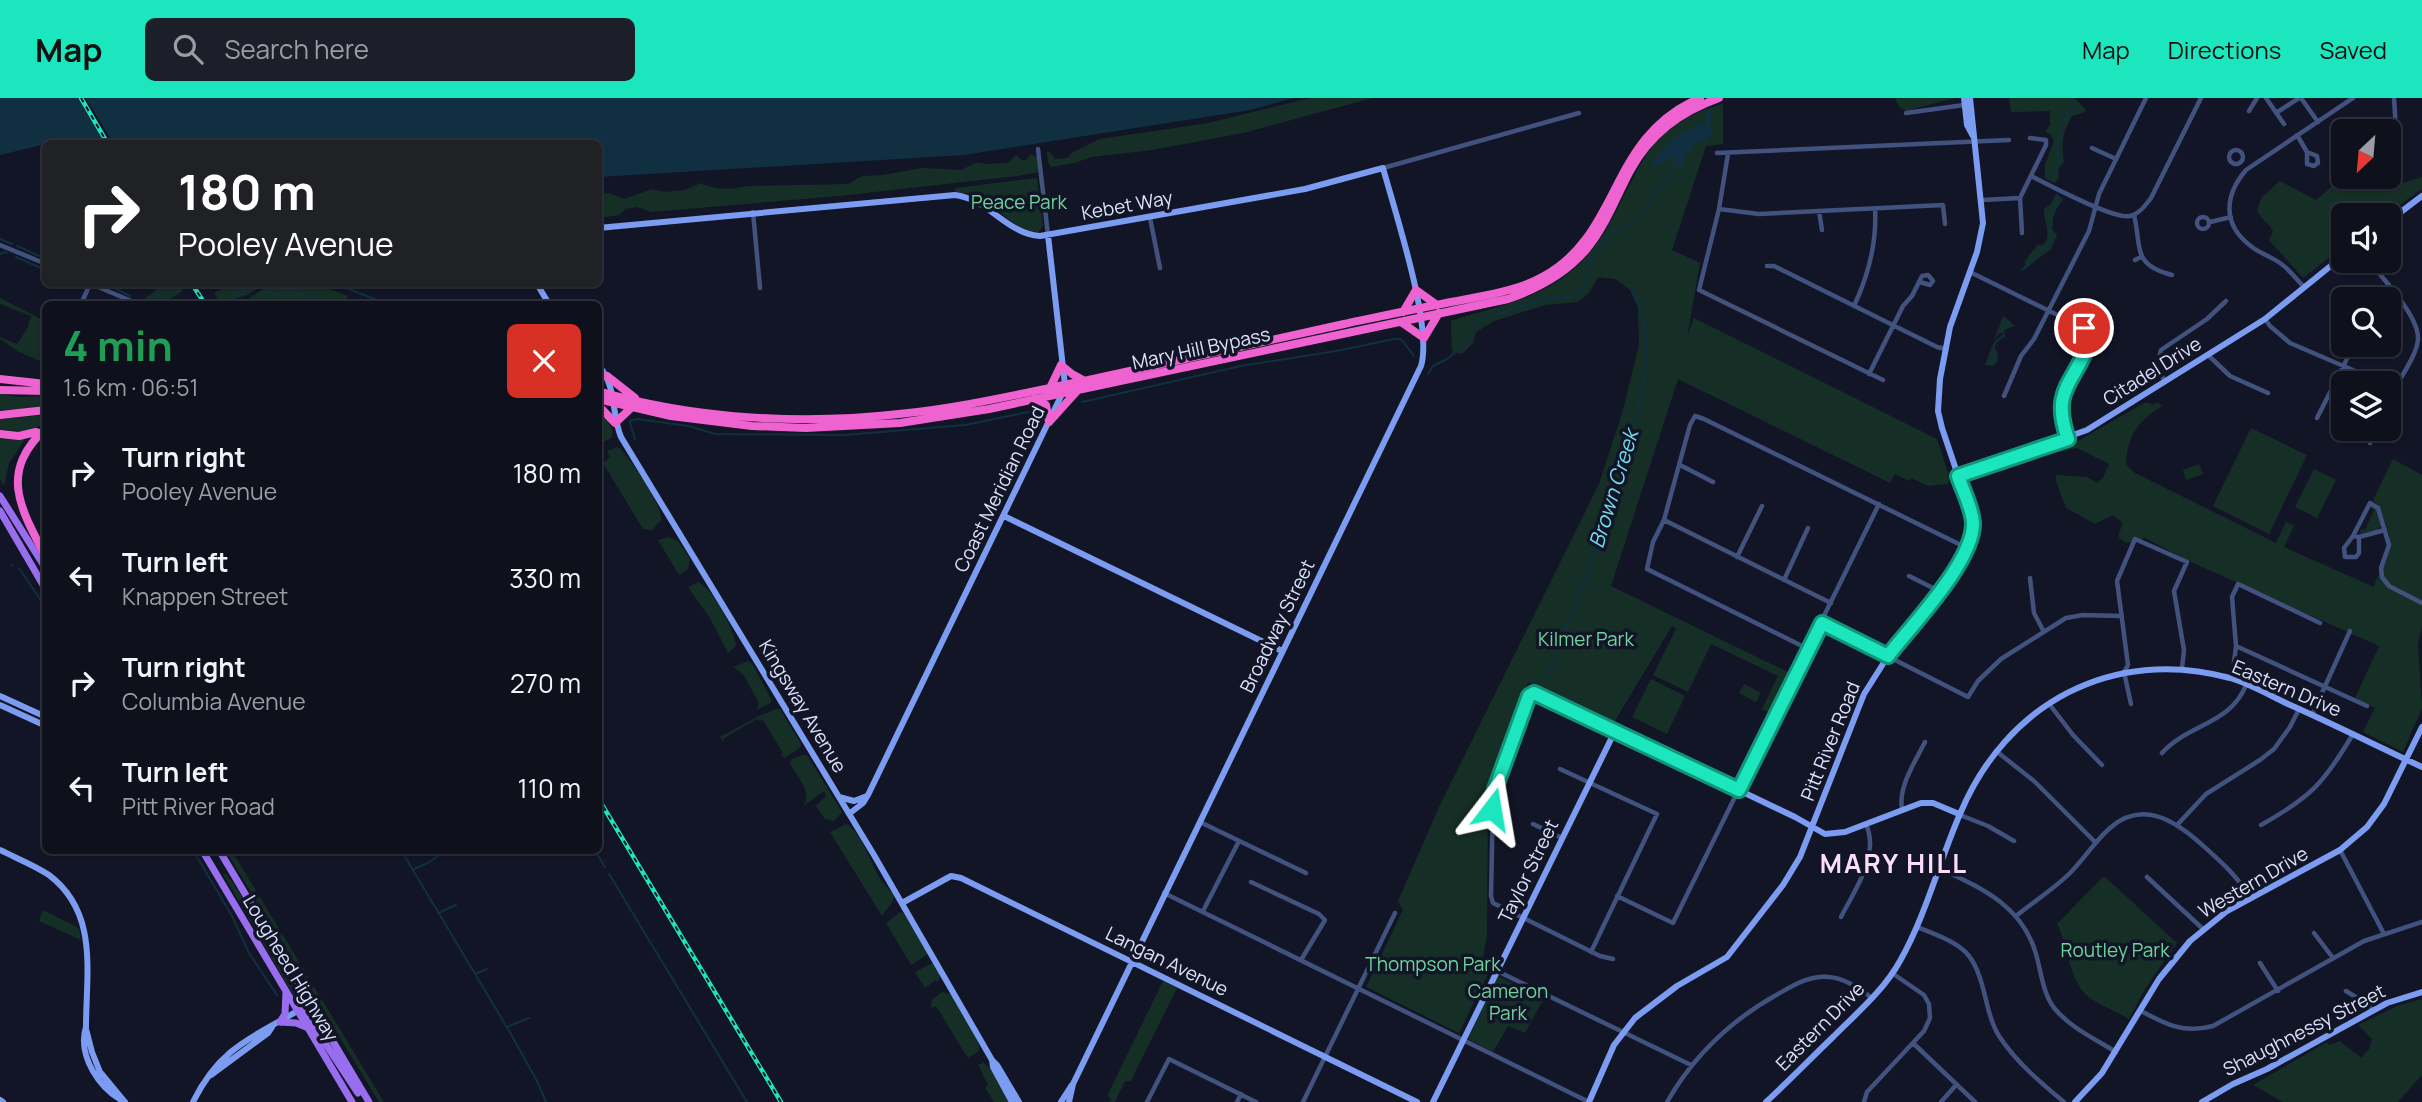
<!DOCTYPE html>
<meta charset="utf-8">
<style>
:root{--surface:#0e101c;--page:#1c1e29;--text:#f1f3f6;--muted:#9b9da3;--line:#2e303b;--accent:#1ce6bd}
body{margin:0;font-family:Manrope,sans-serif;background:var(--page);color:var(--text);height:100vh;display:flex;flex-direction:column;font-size:26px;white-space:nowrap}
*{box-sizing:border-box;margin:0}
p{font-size:23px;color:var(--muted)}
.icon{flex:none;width:38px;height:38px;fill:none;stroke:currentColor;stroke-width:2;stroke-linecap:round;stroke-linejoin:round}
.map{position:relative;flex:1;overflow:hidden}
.drawer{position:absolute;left:42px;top:203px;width:560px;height:553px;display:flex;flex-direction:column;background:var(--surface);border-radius:10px;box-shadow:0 2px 5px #0004,0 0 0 2px var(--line)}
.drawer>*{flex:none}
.top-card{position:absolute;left:42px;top:42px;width:560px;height:147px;border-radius:10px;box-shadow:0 2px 5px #0004,0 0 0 2px var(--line);background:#202124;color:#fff;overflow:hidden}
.needle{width:46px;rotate:206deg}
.controls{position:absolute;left:2331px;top:21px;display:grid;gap:14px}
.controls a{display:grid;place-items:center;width:70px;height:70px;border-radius:10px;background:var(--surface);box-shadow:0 2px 5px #0004,0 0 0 2px var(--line);font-size:35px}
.pin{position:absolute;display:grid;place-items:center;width:60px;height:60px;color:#fff;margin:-30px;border:4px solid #fff;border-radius:50%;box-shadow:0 2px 7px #0007}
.me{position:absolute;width:77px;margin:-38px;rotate:14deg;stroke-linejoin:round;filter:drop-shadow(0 0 5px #0008)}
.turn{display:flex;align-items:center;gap:24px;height:147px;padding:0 21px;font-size:32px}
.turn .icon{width:91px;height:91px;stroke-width:2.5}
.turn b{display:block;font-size:49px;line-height:60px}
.round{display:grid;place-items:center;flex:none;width:74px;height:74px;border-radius:10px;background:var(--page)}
.head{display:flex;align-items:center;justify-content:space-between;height:119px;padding:0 21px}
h1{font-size:42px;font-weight:700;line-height:52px;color:#1e9e55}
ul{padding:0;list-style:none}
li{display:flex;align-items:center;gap:21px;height:105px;padding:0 21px}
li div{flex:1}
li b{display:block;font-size:26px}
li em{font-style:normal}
header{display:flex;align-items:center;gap:42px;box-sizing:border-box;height:98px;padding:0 35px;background:var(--accent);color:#111}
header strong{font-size:33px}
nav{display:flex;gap:38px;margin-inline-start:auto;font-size:24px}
.search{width:490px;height:63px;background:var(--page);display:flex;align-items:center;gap:18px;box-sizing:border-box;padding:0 24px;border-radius:10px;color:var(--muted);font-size:26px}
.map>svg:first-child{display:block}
.green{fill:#162f26}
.water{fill:#103041}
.pier{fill:#121526}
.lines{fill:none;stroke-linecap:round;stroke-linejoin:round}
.stream{stroke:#103041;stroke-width:2}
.street{stroke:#42527f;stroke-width:4.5}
.secondary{stroke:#7c9cf1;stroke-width:6}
.primary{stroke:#986eef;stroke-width:7}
.highway{stroke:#ee63d0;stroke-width:8}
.rail-casing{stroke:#1ce6bd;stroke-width:4.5}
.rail{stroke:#121526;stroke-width:2;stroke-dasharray:5;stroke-linecap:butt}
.route-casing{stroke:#12967b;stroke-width:18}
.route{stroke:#1ce6bd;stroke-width:12}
.labels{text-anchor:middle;stroke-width:7;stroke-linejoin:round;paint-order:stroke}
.park-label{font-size:19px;fill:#6ed49c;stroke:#121526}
.street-label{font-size:19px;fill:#dbe1fb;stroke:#121526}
.water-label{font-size:21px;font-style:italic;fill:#74dcf0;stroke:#121526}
.district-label{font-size:26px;font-weight:bold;letter-spacing:2px;fill:#fbddf9;stroke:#121526}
</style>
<header>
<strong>Map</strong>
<div class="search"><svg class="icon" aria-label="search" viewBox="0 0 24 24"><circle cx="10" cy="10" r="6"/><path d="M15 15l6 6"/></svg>Search here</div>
<nav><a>Map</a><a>Directions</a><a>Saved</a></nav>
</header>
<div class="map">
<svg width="2422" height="1004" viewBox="0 0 2422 1004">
<rect width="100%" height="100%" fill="#121526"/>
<path class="green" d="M1310,0H1373L1243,35L1152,52L1091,59L1075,65L1051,69L1048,64L1047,54H1050L1055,61L1067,60L1072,55L1100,41L1208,25Z
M1895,0H1955L1906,13L1899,9Z
M2009,0H2075L2086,12L2083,15L2072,18C2062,37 2061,43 2064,64L2058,71L2059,79L2055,85L2045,80V66L2054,43L2050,36L2045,34L2050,27V13L2011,14Z
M1723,6V46L1706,48L1672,152L1700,165L1687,240L1694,220L1937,341L1950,381L1947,386L1928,388L1911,380L1909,383L1895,376L1890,385L1678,281L1611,488L1790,575L1769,614L1762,611L1778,578L1711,546L1688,594L1653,577L1676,531L1672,528L1613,626L1528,584L1488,699L1487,838L1483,858L1490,872L1459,935L1366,889L1403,812L1398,803L1439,709L1599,386L1623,312L1639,247L1638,209L1630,192L1616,181L1598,179L1589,195L1578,204L1545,207L1494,223L1476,234L1473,245L1462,256L1452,253L1451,223C1498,207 1539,203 1577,168C1615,132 1623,90 1651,50C1667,28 1697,12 1723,6Z
M1031,56L1037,60L1039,74L1017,78L839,98L651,114L637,109L626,111L619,117L599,120L598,96L609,95L624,101L652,91L665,94L685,92L701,85C714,92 733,92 746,88L848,86L862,78L884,77L922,70L961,72L978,64L986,66L1008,65L1016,57L1022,62H1026Z
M2343,79H2364L2369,83L2384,87H2397L2422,79V91L2385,117H2343V149L2303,180L2269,142L2273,133C2268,125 2261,121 2257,112L2262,99L2280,83L2316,102Z
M1037,80L1043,127L1039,134C1011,132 1000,109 977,98C971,95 963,95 955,94V90Z
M2056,96L2063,101L2054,115L2052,131L2057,137L2051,151L2025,171V163L2037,147H2043C2053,137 2043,124 2044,111L2051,106Z
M160,186H181L183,193C170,201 158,211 142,203L154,194Z
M231,186H265L247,197L234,201L237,206H240H221L214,195Z
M271,186H318L348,198L346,202L249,206L251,199Z
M0,200L45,223V265L19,254L0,241V239L17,246L28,229L31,218L0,206Z
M2003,218L2015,228C2002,232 1997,235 1992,249L1997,253L1998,262L1994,268L1985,267Z
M0,296L19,299L45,298V307L24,311L0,312Z
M2158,304L2162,308C2139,322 2127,338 2126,366L2133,374L2276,445L2286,424L2294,428L2284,449L2374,489C2380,466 2397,455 2386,427C2382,416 2382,411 2373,402L2393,361L2422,377V527L2418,547L2422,610L2403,654L2363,634L2375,610L2355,600L2379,548L2191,464L2145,440L2126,445L2119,440V435L2123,425L2113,417L2095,426L2066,410L2056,383V377L2087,379L2097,385L2103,380L2109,366L2077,350L2058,354L2057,350L2078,343L2144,305H2150L2152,307Z
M598,311L606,319L613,333L611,340L600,346Z
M45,317V326L28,333L0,332V321Z
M2251,330L2307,357L2269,436L2213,408Z
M0,340L25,341L9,365L4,388L0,381Z
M616,349L620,350C632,364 662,405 661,422L652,432L643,431L603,365L599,367V362L602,360L605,364L610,359L607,353Z
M2199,366L2203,376L2186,382L2183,372Z
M2314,371L2336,382L2317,420L2295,409Z
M2373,409L2377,411L2381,428L2377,432L2360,436L2361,431L2365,432L2374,412L2370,410Z
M668,439L678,443L690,461L688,471L679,477L658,442Z
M698,484C712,489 735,533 736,548L728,555L710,520L688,489Z
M748,563L752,565L771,601V605L756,612L759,605L743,576L733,569Z
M1651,581L1685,598L1667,636L1632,619Z
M1744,586L1761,595L1756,604L1739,595Z
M776,611H780L801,646L800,650L784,660L780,657L783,655L763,622L759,623L757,621L723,641L724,645L720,639L757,619Z
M803,657H807L842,714L834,723L825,721L816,708L826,698L824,693L802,709C815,695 796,679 790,665L792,661Z
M846,726C861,734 869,760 877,775C881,784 888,790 894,798L893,803L882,818L830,734Z
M226,753H232L384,1004H379Z
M223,776H226C254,811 273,853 295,892V900Z
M2104,778L2177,845L2145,891L2129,921C2117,914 2102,908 2090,900C2068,884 2069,848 2057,826Z
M43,812L79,830L81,842L39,823Z
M900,814L904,816L928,856L911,867L886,825Z
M933,865C938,872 942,876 938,884L936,882L925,890L915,874Z
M1498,878L1544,900L1525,935L1508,928L1493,954L1468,941Z
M1163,883L1177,890L1131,983H1125L1115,1004H1109L1111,1000L1107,998Z
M942,894L954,897L979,947V953L968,960L936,908L931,910L932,901Z
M2422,901V977L2398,1004H2283L2253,987L2327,944L2329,947L2340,943L2361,960L2369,951L2372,941L2358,927L2399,907Z
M982,963L993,973L1009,1004H994L985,990L988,987L978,966H982Z"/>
<path class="water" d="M0,0H1294L1250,12L964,57L599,79L598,46H112L58,43L0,57Z
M1707,11L1712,13L1710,27L1712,32L1707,43C1691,44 1687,54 1683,69L1677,68L1679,64L1671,59L1667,63L1652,68V64C1666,47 1682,30 1705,26Z"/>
<path class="pier" d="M79,0H86L113,45H107Z"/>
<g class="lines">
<path class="stream" d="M2054,83L2053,74L2060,63C2052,49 2064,16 2075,6L2072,0
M0,141L12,146
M17,148L46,161
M0,156L4,154L7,155
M16,159L43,171
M2022,172L2050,145L2051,121L2058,104L2057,97
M78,186L83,188
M104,186L111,189
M336,186L387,206
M116,191L130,198
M264,193L279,197L291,190L295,195L315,200
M236,197L251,191
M142,203L152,206
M154,206L163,186
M1987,266L1995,263C1993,252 1991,244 2004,238L2002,230L2010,225L2004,220
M1428,276L1433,268L1447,261L1463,248L1476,226L1485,220L1540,202L1570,199L1580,193L1586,184L1591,162L1613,133L1632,127L1661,90L1678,62
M1082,304L1241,268L1336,253L1394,241H1401L1414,258
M635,341L630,325V323L637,321L689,328L715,336L845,337L965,327L1038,312
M12,467H13
M19,470L46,510
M1545,585C1577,500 1614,417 1634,327C1639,305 1646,281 1646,259C1647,236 1642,211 1632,191
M193,752L232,818L249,855L277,897
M401,752L508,931L537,983L546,1004
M595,752L605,769
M414,771L428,765L446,752
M609,776L747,1004
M438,815L456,807
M475,876L487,871
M1496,889L1525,890
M507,929L529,920"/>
<path class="street" d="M2266,0L2284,26
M2301,0L2318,24
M2249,13L2257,0
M1906,15L1964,7
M2276,15L2299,0
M2297,37L2307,54V66L2314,68L2318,65L2317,58L2307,54
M2389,43L2396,41
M2092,50L2116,61
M1038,51L1048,137
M2229 59a7 7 0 1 1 14 0a7 7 0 1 1-14 0Z
M1717,55L2009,42
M1728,56L1719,111L1699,192L1883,282
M2389,58L2392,57L2397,48L2394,0
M1383,70L1579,15
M2031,78C2049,87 2114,122 2130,118C2139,116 2145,108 2151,100L2201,0
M1982,102L2020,100
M1719,111L1759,116L1943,107L1945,126
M1819,113L1822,132
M753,114L760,190
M2134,117C2142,150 2132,167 2172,177
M2197 125a6 6 0 1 1 12 0a6 6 0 1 1-12 0Z
M1150,120L1160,170
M2210,124L2231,119
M2022,135L2020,100L2046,47V42L2030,40
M0,147L46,166
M2135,162L2141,159
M2369,163C2383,181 2419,218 2418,241C2417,257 2402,276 2395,291L2389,288
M1767,168H1774L1937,249L1946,251
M1970,174L2084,230L2090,236C2090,246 2085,253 2081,262C2063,295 2054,302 2067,340
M91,186L136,205
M2304,189C2296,181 2289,171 2280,165C2271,159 2260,155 2252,149C2222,127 2224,98 2246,72L2353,0
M81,206L90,186
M1854,208C1869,176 1877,144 1875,110
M2265,221L2270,228L2290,245L2383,285
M2208,257L2230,278L2268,295
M1869,276L1903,208L1912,198L1922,178L1928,177L1933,183L1930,187L1920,184
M2165,284L2157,268L2161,252L2207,221L2226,203
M2004,298L2021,258L2034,241L2089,133L2099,96L2146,0
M2389,304L2395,291
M2317,320L2354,247
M2370,345L2376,331
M1680,367L1713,384
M1664,422L1831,505
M2353,438L2370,405L2378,410L2389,447L2381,470L2382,479L2389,488L2422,505
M2359,439V455L2356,459H2345L2344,450L2353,438L2359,439L2385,432
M1737,459L1762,408
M1909,478L1939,493
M2030,480L2034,515L2044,534
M1784,482L1808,430
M1822,525L1968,599L1978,583L2001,561L2066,520L2083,517L2122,518
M2236,548L2367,608
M1808,551L1647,471L1653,444L1664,422L1690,327L1695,318L1704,321L1967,450
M2232,581L2236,548L2232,499L2238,486L2320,525
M2131,606L2124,574L2128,567L2117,483L2135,441L2187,464L2174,493L2184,552L2182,570
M2050,607L2073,637L2102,667
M2312,617L2350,533
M1996,653L2034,683L2096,745
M2162,655C2188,626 2231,626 2246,587
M1560,671L1657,716L1591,854
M1902,711C1898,689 1915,664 1925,644
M1960,717L1988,728L2014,743
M1200,724L1306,775
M1533,726L1562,740
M2178,726L2206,696L2260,662L2274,651L2290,629L2299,611
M2261,727C2311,699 2324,685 2353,636
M2340,752L2384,836
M1939,770C1981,790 2022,807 2036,856C2041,873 2043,897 2055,911C2071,930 2095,941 2116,954
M2147,779L2203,831
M1251,784L1319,816L1325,822L1301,862
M1164,795L1589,1004
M1617,798L1673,825L1879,406
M1203,813L1239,743
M2016,818C2033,804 2054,791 2070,775C2084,761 2095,743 2110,730C2142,702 2174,722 2200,745C2219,762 2237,777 2250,800
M1841,819C1855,791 1880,758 1866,726
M1917,829C1965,848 1974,851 1986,902C1989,915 1992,927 1999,938C2016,964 2040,984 2064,1004
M2314,835L2333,860
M1613,861L1600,858L1493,805L1491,798L1493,700L1531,596L1541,597L1615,633
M2260,865L2278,893
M1497,873L1691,967
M2346,893L2367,906L2372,912
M2141,913C2165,926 2184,936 2213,928L2364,843L2422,824
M1913,945L1975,1004
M1147,1004L1169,961L1256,1004
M1237,1004L1241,996
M1303,1004L1395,815
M1667,1004C1694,957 1731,922 1778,896C1794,887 1810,877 1829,879C1845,880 1859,891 1872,900
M1864,1004L1867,994L1924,933L1930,920L1929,906L1924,897L1892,875
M1941,1004L1956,987"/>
<path class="secondary" d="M1964,0L1967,27L1973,38
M2389,123L2422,98
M598,130L955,97C989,101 1005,135 1040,138L1305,91L1383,70C1395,114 1433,228 1421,268L1073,986L1069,1004
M537,186L549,206
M599,268C617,289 611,315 621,339L874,757L992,962L993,969L1012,1004
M1958,378L2087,332L2265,221L2343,158
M1004,418L1282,553
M0,598L46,619
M0,607L46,628
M839,699L854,703L867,698
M849,716L863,705L868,697L1062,296L1065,287L1048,137
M0,752C16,760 34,767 49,777C99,815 86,874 86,929C77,958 100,992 125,1004
M902,805L951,778L961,780L1417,1004
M86,931L92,954L100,974L124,1003
M992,962L997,967L1019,1004
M211,977L268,935L272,929
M0,1002L3,1004
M193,1004C222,945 258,938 309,906
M1061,1004L1072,987
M1433,1004L1615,633L1795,719L1825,736L1845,734L1921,705H1933L1959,716
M1589,1004L1614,947L1635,920L1677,888L1727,859L1783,787L1800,759L1864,596L1888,558L1958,468L1970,444L1972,419L1942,330L1938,313L1940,281L1950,229L1977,154L1983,125L1970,0
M1766,1004C1789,983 1811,960 1834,938C1858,914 1884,892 1900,863C1926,817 1939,764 1960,716C2006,605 2113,548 2230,580C2250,586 2269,597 2288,606C2333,626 2377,648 2422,669
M2075,1004L2102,975L2159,881L2190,843L2227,813L2340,752L2367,729L2384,706L2422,629
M2202,1004L2233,986L2267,971L2387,905L2422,894"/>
<path class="primary" d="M0,398L46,471
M0,413L46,492
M202,752L352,1004
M219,752L369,1004
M302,910L358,995
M280,924L285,916L286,894
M280,924L296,925L306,929"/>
<path class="highway" d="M1403,214L1416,192L1437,207
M1401,224L1424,240L1439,215
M598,277L600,269
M607,278L635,300
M0,281L46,286
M1050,290L1061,267L1072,276L1083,282
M0,292L46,293
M598,293C694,321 800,327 899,316C961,310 1023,295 1084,283C1171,264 1258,245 1344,226C1382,218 1419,210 1457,203C1486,197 1518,193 1544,178C1622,135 1608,39 1700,0
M598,301L671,318L752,328L806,330L900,325L989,311L1508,201C1537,191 1564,177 1585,153C1605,130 1615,101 1630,73C1650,36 1680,14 1719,0
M1035,301L1046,307L1049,324
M598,307L615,325L631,310
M0,317L46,312
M1049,324L1077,293
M46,330C0,373 18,407 46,459
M0,336L19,338L36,334"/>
<defs>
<path id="rail" d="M81,0L108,46
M192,186L205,206
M598,700L781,1004"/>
</defs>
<use href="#rail" class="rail-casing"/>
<use href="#rail" class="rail"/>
</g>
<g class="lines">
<defs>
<path id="route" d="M1492,711L1495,691L1526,606L1529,598L1534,595L1739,692L1822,525L1888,558C1911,528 1974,463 1973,425C1972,409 1963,393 1958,378L2068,341C2050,290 2075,286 2090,242V236L2084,230"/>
</defs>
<use href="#route" class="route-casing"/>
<use href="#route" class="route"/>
</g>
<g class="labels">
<g class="park-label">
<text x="1019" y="111">Peace Park</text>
<text x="1586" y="548">Kilmer Park</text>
<text x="2115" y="859">Routley Park</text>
<text x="1433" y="873">Thompson Park</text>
<text x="1508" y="900">Cameron<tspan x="1508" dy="22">Park</tspan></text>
</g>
<g class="street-label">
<text transform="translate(1127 107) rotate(-10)" y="7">Kebet Way</text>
<text transform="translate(1201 250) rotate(-12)" y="7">Mary Hill Bypass</text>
<text transform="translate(2152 273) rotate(-32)" y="7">Citadel Drive</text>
<text transform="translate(999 391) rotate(-64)" y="7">Coast Meridian Road</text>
<text transform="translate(1277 528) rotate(-64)" y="7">Broadway Street</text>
<text transform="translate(2287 590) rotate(23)" y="7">Eastern Drive</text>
<text transform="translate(803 608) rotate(59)" y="7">Kingsway Avenue</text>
<text transform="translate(1830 643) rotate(-68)" y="7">Pitt River Road</text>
<text transform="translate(1528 773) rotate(-64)" y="7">Taylor Street</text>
<text transform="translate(2253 784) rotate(-30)" y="7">Western Drive</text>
<text transform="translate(1167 863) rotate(26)" y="7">Langan Avenue</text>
<text transform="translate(291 870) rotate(59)" y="7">Lougheed Highway</text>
<text transform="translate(1820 928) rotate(-45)" y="7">Eastern Drive</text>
<text transform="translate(2304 932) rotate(-27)" y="7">Shaughnessy Street</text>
</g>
<g class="water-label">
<text transform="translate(1614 391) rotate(-73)" y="7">Brown Creek</text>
</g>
<g class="district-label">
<text x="1894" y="775">MARY HILL</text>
</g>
</g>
</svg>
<div class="controls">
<a><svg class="needle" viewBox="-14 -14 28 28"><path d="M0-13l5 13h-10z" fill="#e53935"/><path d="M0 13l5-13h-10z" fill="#9b9da3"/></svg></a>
<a><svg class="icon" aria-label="sound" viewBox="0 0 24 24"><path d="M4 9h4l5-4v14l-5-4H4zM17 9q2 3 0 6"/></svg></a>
<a><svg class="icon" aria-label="search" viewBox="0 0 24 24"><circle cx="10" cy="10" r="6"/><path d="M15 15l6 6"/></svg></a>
<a><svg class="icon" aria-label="layers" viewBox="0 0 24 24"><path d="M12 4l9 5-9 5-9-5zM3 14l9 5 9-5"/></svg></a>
</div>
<div class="pin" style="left:2084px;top:230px;background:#d93025"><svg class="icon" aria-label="arrive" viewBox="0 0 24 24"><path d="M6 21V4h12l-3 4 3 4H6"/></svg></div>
<svg class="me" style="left:1492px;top:711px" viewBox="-20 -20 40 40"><path d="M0-17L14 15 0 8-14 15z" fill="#1ce6bd" stroke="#fff" stroke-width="4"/></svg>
<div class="top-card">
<div class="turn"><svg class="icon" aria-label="right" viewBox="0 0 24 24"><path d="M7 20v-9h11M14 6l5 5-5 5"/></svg><div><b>180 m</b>Pooley Avenue</div></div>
</div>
<section class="drawer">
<div class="head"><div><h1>4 min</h1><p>1.6 km · 06:51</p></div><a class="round" style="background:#d93025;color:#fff"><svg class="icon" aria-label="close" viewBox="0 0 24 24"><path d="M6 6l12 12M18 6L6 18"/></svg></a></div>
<ul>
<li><svg class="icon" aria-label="right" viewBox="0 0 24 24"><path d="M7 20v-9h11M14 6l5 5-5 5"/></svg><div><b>Turn right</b><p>Pooley Avenue</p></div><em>180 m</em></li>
<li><svg class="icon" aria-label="left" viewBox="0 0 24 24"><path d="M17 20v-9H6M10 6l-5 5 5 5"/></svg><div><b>Turn left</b><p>Knappen Street</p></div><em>330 m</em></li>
<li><svg class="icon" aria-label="right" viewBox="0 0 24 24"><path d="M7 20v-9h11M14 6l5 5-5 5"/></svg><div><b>Turn right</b><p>Columbia Avenue</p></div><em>270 m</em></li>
<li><svg class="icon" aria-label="left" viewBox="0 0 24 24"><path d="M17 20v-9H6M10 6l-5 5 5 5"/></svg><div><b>Turn left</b><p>Pitt River Road</p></div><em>110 m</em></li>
</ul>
</section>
</div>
